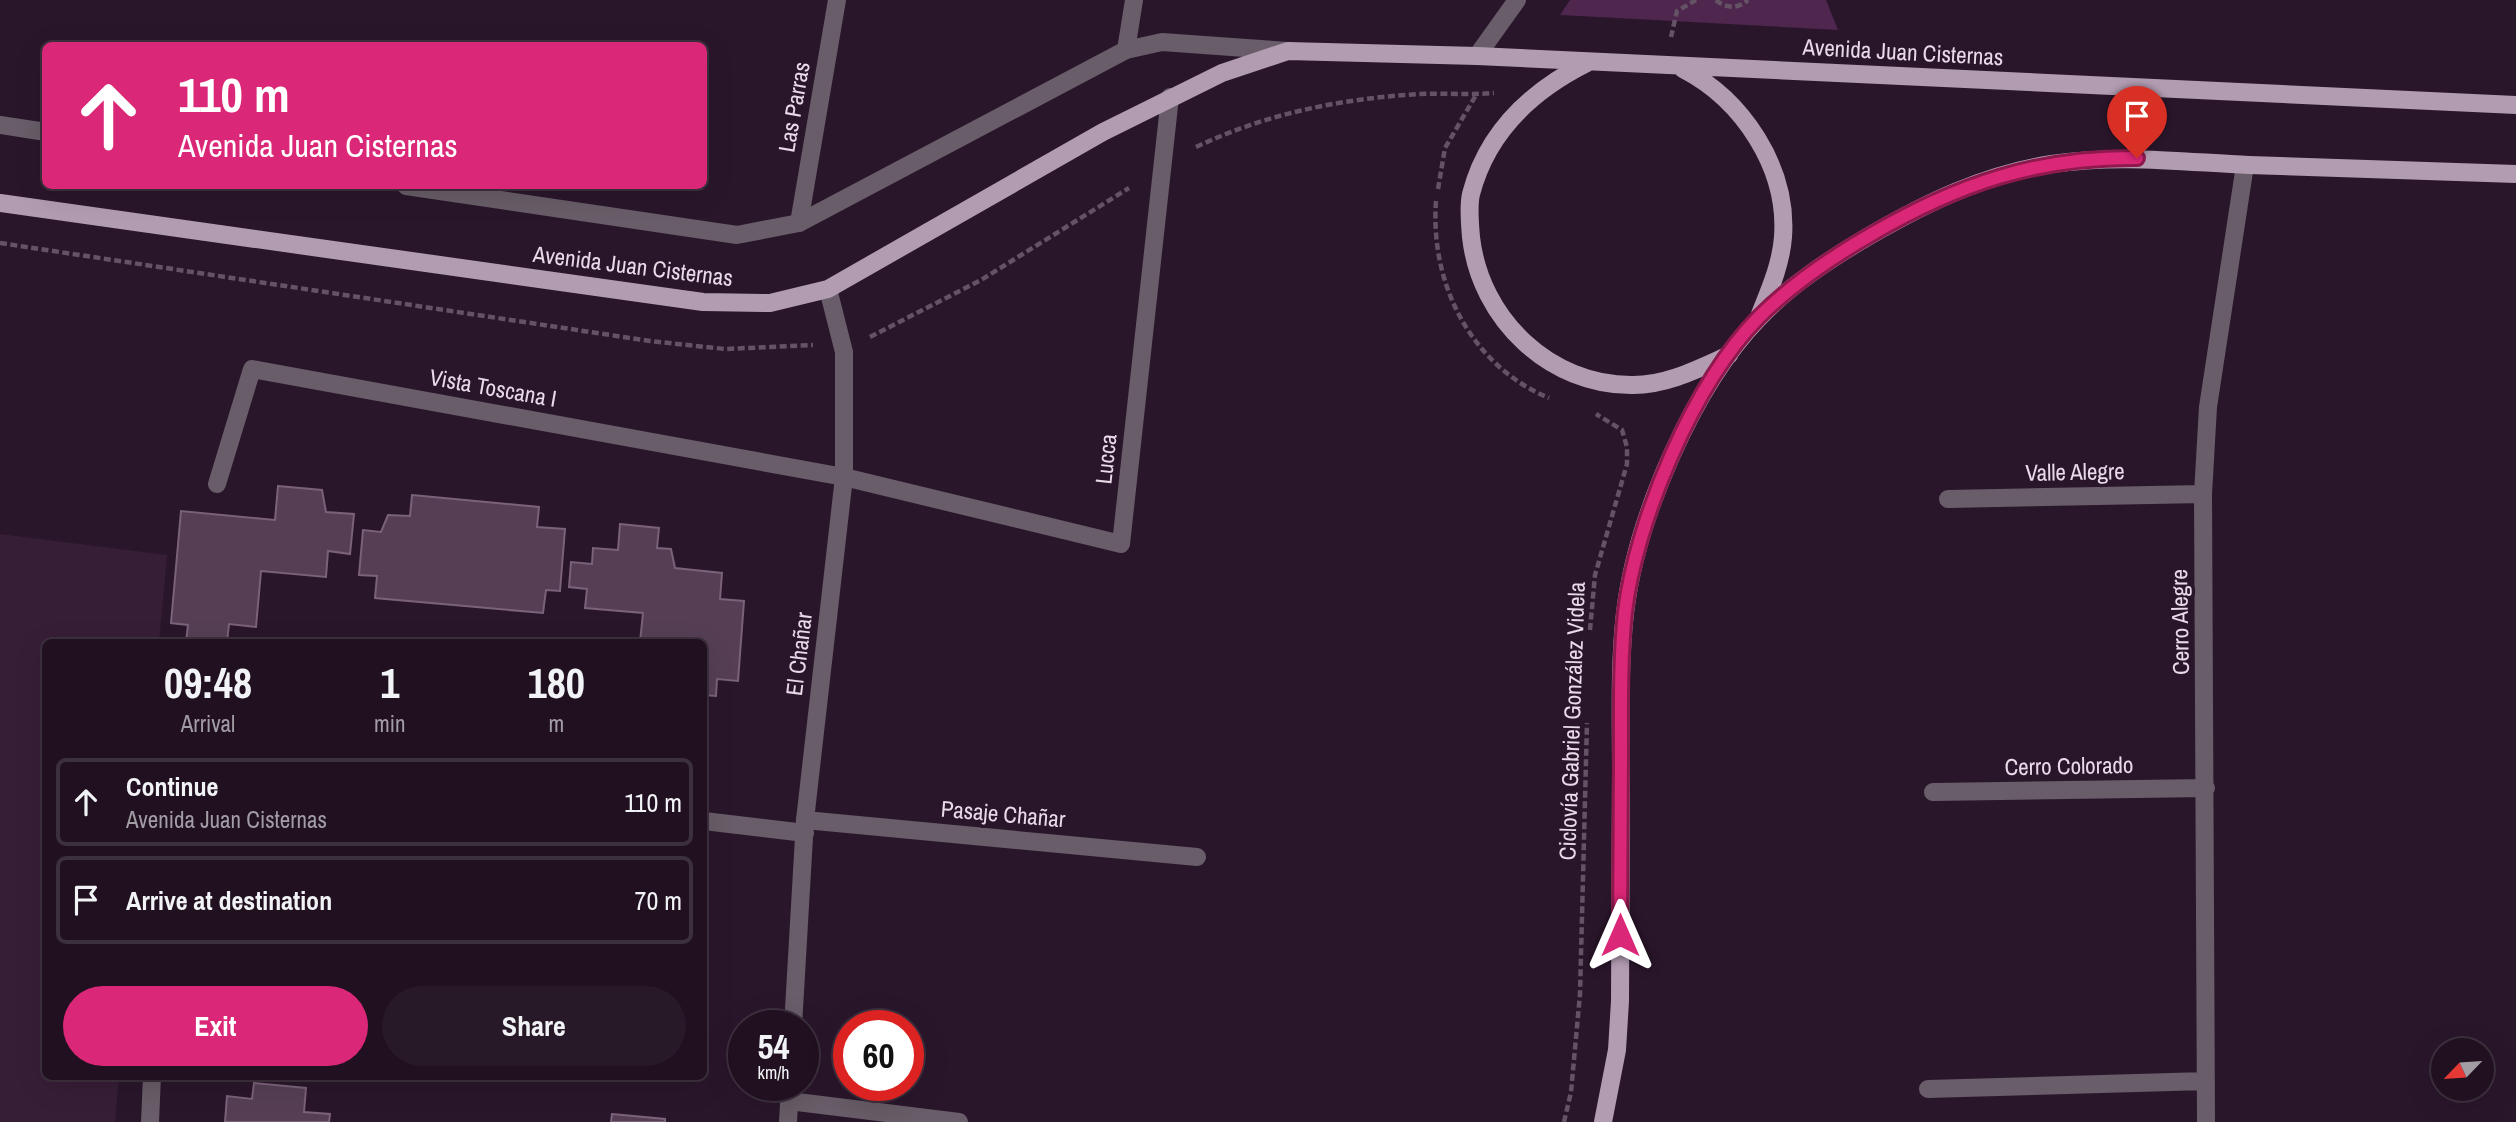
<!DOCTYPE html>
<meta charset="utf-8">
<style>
:root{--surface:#201020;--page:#281929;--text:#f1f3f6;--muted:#a29da5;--line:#3d303e;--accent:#db2777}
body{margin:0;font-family:"Archivo Narrow",sans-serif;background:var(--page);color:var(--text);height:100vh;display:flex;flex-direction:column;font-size:26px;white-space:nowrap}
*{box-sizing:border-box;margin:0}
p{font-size:23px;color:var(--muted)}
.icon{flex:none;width:38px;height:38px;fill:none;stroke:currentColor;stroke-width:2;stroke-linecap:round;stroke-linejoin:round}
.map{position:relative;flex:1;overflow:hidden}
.side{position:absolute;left:42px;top:639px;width:665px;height:441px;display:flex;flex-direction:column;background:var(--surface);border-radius:10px;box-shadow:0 7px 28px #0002,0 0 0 2px var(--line)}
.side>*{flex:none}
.hud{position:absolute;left:42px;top:42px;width:665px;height:147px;border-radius:10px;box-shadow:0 7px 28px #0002,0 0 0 2px var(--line);background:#db2777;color:#fff;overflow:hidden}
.needle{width:46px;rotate:245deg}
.buttons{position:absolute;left:2431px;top:1038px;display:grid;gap:14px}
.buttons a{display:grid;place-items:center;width:63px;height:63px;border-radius:50%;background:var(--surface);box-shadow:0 7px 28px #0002,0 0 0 2px var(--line);font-size:35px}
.speed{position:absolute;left:728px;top:1010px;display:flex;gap:14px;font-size:35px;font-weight:700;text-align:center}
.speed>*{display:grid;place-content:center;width:91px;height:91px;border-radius:50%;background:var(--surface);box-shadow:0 7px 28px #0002,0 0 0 2px var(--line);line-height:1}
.speed small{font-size:18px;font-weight:400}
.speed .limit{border:10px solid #d22;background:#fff;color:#111}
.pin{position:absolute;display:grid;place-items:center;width:60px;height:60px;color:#fff;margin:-72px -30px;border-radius:50% 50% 50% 0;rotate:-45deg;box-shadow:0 0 7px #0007}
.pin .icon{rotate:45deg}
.me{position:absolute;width:77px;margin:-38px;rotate:0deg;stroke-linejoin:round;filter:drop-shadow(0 0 5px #0008)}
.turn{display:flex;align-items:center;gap:24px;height:147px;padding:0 21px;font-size:32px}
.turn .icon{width:91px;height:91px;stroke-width:2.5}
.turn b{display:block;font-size:49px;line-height:60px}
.eta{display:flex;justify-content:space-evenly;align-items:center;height:119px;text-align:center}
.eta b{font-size:42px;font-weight:700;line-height:49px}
.cta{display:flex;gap:14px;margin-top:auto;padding:14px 21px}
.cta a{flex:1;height:80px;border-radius:42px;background:var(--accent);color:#fff;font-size:28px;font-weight:700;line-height:80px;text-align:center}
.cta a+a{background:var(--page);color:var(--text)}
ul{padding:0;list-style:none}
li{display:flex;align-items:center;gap:21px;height:88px;margin:0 14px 10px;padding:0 7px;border:4px solid var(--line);border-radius:10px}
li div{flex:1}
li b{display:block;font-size:26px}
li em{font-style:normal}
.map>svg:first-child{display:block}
.built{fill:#371e37}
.green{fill:#4e264e}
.building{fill:#563f55;stroke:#7a627a;stroke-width:2}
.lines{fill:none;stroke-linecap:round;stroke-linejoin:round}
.path{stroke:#645265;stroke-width:4.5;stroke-dasharray:7 3.5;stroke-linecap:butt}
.service{stroke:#685d68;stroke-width:18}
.minor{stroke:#685d68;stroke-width:18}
.tertiary{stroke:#685d68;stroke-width:18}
.primary{stroke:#b29cb2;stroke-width:18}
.route-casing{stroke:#8e194d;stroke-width:18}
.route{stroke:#db2777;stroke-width:12}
.labels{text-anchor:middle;stroke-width:7;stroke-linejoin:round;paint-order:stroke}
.street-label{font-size:23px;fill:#e8dae8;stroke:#2a162b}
</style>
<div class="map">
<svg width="2516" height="1122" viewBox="0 0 2516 1122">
<rect width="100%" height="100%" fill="#2a162b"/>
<path class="built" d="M0,534L167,555L159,642H46V1076H119L115,1122H0Z"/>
<path class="green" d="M1570,0H1826L1838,30L1560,15Z"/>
<path class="building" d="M278,486L322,490L326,512L354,514L350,554L328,551L326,577L261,571L256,627L229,624L227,642H186L188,625L171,623L181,511L275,520Z
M412,495L539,507L537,527L565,529L560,591L546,590L543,613L375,598L377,576L359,575L363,530L381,532L388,515L410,516Z
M620,524L659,528L657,548L671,549L675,568L722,573L720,599L744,601L738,681L717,679L716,696L704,695V642H640L643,613L585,608L587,589L569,587L571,562L592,564L593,548L618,550Z
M254,1083L306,1088L304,1112L330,1114L329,1122H225L227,1096L252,1099Z
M612,1114L665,1119V1122H611Z"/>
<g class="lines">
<path class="path" d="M1716,0C1726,9 1738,9 1748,0
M1671,37L1677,11L1696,0
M1196,147C1268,113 1340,99 1419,94C1444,93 1469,95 1494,93
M1438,189L1445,148L1476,95
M1436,201C1430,283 1470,365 1549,398
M0,243L650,341L725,349L813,345
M870,337L981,280L1129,188
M1590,630L1595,575L1627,464V447L1622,430L1596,414
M1564,1122L1571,1092L1580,994L1587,723"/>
<path class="service" d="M217,484L252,369L844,477
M704,821L805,833
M150,1122L152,1076"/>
<path class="minor" d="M1126,50L1134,0
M1477,56L1517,0
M799,223L837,0
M844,477L1121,544L1170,97
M1948,499L2203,494
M1933,792L2206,788
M805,820L1197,857
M1928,1089L2206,1081
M789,1101L959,1122
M2206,1122L2203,494L2208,407L2245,165"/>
<path class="tertiary" d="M0,125L46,132
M406,186L737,235L799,223L1126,50L1162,42L1288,51
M793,1026L805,820L844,477V352L828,289
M788,1122L790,1085"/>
<path class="primary" d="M1587,63C1531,91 1487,132 1471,194C1468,207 1470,224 1471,237C1480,319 1550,386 1633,385C1667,385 1698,369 1729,355
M1683,69C1743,100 1788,168 1783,237C1781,264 1770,289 1760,314
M0,203L703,302L770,303L828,289L1103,132L1222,73L1288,51L1477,56L2516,105
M1603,1122L1617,1050L1620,1001C1620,925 1620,849 1621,773C1621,720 1619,665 1625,613C1636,519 1693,386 1759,318C1790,285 1830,259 1869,236C1926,203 1985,174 2052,164C2118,154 2183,162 2249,165C2338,168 2427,171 2516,174"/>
</g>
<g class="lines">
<defs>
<path id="route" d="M1620,935C1620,876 1621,817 1621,758C1621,709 1620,660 1625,612C1636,520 1694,383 1759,317C1792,284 1832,257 1872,234C1958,184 2037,157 2137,158"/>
</defs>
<use href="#route" class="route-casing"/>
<use href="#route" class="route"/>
</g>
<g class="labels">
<g class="street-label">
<text transform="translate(1903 52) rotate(3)" y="8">Avenida Juan Cisternas</text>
<text transform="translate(794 107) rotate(-80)" y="8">Las Parras</text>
<text transform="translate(633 266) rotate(7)" y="8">Avenida Juan Cisternas</text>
<text transform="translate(493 388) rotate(10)" y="8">Vista Toscana I</text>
<text transform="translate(1106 459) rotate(-84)" y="8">Lucca</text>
<text transform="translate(2075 472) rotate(-1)" y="8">Valle Alegre</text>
<text transform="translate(2180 622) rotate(-91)" y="8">Cerro Alegre</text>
<text transform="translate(799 654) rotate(-83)" y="8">El Chañar</text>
<text transform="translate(1572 721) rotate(-88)" y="8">Ciclovía Gabriel González Videla</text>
<text transform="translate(2069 766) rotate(-1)" y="8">Cerro Colorado</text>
<text transform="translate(1003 814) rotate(5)" y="8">Pasaje Chañar</text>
</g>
</g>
</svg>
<div class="buttons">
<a><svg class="needle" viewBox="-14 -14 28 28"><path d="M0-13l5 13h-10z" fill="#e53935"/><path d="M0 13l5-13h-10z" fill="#a29da5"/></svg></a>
</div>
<div class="speed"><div>54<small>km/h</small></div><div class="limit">60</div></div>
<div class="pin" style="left:2137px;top:158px;background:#d93025"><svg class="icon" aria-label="arrive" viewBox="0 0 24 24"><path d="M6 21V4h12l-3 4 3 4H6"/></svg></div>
<svg class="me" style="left:1620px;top:935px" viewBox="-20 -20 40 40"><path d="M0-17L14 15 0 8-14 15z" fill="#db2777" stroke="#fff" stroke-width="4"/></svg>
<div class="hud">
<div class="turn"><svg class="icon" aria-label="ahead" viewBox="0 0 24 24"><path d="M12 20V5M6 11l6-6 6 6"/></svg><div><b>110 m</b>Avenida Juan Cisternas</div></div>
</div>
<section class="side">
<div class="eta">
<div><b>09:48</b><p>Arrival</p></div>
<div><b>1</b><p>min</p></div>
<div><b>180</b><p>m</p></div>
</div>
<ul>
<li><svg class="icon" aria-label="ahead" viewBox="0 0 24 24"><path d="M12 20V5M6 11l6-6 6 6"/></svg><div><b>Continue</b><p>Avenida Juan Cisternas</p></div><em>110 m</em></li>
<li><svg class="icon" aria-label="arrive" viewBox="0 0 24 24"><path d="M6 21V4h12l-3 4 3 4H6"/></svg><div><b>Arrive at destination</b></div><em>70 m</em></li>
</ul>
<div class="cta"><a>Exit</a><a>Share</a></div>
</section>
</div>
